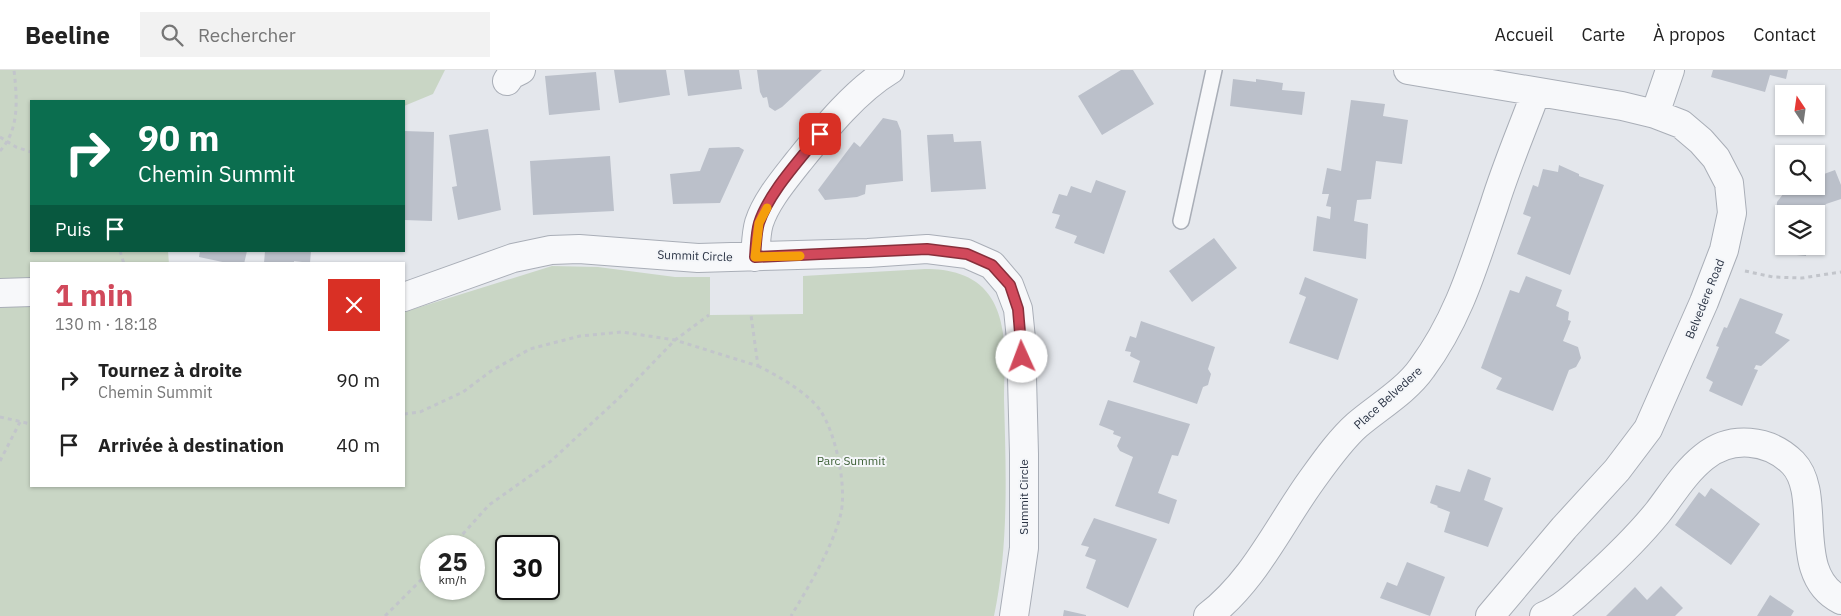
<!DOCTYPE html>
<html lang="fr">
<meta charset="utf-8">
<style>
:root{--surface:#fff;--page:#f2f2f2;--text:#222;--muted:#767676;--line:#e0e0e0;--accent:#d1495b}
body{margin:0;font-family:"IBM Plex Sans",sans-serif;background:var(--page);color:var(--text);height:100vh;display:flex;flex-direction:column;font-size:19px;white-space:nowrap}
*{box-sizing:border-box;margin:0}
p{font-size:16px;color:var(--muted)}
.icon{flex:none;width:28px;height:28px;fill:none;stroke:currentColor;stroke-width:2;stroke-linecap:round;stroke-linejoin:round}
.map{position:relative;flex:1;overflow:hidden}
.side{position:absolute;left:30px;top:192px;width:375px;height:225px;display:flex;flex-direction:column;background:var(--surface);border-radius:0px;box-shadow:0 1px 4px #0004}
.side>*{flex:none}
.hud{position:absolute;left:30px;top:30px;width:375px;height:152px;border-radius:0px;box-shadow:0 1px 4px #0004;background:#0b6e4f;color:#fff;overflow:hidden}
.needle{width:32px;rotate:347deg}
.controls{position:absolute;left:1775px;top:15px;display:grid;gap:10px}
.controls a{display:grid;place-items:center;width:50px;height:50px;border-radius:0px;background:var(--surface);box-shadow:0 1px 4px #0004;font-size:25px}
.speed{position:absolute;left:420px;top:465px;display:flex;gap:10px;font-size:25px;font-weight:700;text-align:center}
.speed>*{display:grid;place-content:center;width:65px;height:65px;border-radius:50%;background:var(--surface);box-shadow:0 1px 4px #0004;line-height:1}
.speed small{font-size:12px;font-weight:400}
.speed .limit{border:2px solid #111;border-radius:8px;background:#fff;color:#111}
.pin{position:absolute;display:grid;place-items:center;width:42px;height:42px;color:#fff;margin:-21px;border-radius:10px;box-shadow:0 2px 8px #0006}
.me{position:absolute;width:55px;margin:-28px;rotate:358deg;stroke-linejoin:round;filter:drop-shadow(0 0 4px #0008)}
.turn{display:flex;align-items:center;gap:18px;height:105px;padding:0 25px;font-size:22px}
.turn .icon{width:65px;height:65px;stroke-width:2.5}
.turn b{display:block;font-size:35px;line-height:42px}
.then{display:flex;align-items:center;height:48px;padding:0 25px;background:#0003;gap:10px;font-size:19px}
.round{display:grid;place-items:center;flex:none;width:52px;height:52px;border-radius:0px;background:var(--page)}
.overview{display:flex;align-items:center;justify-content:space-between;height:85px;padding:0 25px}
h1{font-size:30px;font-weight:700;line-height:38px;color:var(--accent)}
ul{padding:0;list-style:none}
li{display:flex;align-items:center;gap:15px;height:65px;padding:0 25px}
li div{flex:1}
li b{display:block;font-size:19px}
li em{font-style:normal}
header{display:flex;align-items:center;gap:30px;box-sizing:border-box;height:70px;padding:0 25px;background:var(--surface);border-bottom:1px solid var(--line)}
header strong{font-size:24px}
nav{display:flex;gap:28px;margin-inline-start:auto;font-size:18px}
.search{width:350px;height:45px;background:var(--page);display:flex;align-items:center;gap:12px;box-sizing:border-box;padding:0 18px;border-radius:0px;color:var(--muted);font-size:19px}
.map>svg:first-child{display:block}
.green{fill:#c9d6c5;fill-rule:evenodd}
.building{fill:#bbc0ca}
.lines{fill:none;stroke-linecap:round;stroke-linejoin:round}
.lane-casing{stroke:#a9aeb7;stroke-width:18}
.street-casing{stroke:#a9aeb7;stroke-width:30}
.path{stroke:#c2c5cb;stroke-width:3;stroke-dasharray:4 4;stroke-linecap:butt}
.lane{stroke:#f7f8fa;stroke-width:15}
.street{stroke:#f7f8fa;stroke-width:28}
.route-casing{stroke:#882f3b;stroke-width:12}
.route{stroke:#d1495b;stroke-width:9}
.slow{stroke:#f59e0b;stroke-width:9}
.labels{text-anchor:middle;stroke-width:4;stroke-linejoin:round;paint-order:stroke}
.street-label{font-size:12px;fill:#2b3445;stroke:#f4f6f9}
.park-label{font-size:12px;fill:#3f6138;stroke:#f4f6f9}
</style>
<header>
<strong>Beeline</strong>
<div class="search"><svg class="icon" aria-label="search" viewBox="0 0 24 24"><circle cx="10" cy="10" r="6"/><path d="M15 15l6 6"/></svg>Rechercher</div>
<nav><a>Accueil</a><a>Carte</a><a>À propos</a><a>Contact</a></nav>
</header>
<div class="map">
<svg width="1841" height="546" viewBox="0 0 1841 546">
<rect width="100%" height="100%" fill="#e4e7ec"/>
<path class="green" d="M0,0H445L433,24L404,36V31H31V181H168L169,194H31V416H404V242L552,196L598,197L675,207H710V245L803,244V206L925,199C949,199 974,204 989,225C995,233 999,244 1001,253C1007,277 1004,305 1004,329C1006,402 1009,475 994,546H0ZM431,476H474V519H431ZM506,476H549V519H506Z"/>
<path class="building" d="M614,0H666L670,25L619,33Z
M684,0H739L742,19L688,26Z
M757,0H822L782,37L775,41L769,37L767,27L763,28L760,22Z
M1121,0H1133L1154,34L1102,65L1078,26Z
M1713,0H1788L1786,9L1770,5L1765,22L1711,7Z
M596,2L600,40L549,45L545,6Z
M1233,9L1256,12V9L1283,13L1282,20L1305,22L1302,45L1230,36Z
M1351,30L1385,34L1383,46L1408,50L1402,94L1376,91L1371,129L1357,130L1354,151L1368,154L1366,189L1313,181L1317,146L1330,149L1331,137L1326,136L1329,124H1322L1327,98L1341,101Z
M883,48L897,51L901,61L903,111L866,115L865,124L857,127L825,130L818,120L854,72L860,77Z
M488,59L501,140L458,150L452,117L457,116L449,65Z
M404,61L434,62L432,151L404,150Z
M953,64L954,72L981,71L986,119L931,122L927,65Z
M739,77L744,80L720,133L673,134L670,104L700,101L709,78Z
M1816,81L1824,104L1835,100L1841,115V129L1826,134L1816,148V144H1784V176H1807L1806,186L1777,183L1781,155L1776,154L1777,132L1789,116H1816Z
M610,86L614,141L533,145L530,91Z
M1559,95L1579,104V106L1604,115L1570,205L1517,184L1531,147L1523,144L1533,115L1538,117L1543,99L1558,102Z
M1096,110L1126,121L1104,184L1074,173L1077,166L1055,158L1060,145L1052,143L1059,124L1067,126L1071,116L1091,123Z
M1214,168L1237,198L1192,232L1169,201Z
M200,181H247L244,194H232L199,187Z
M265,181H311L310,193L294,191V194L264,193Z
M1526,206L1562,220L1556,236L1569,242L1568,250L1571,251L1563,271L1578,277L1581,288L1576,297L1569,300L1553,341L1496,319L1502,308L1481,298L1510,220L1519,223Z
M1305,207L1358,229L1338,290L1289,273L1306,227L1299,224Z
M1740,228L1783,244L1775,263L1790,270L1761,296L1756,295L1754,299L1758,300L1742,336L1709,321L1713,312L1706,308L1719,277L1716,276L1724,257L1727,258Z
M1141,251L1215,277L1208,299L1211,304L1208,315L1203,317L1197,334L1133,312L1140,291L1130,286L1131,282L1125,281L1130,266L1136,268Z
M1108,330L1190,354L1178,386L1172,385L1158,423L1177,430L1169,454L1115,436L1133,387L1120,381L1117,376L1121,367L1113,364L1114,361L1099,355Z
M1468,399L1491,408L1484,430L1503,438L1488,477L1444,462L1450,442L1437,437L1438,436L1430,433L1436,415L1460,422Z
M1711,418L1760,454L1731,495L1675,455L1699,422L1705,427Z
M1094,448L1157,469L1128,538L1086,518L1096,490L1085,486L1089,477L1081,475Z
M1407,492L1445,507L1430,546L1380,528L1387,512L1397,516Z
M1661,516L1683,538L1675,546H1606L1635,517L1647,530Z
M1770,525L1794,541L1791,546H1757Z
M1064,540L1086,545V546H1063Z"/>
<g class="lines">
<defs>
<path id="lane" d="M1181,151L1214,0"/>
<path id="street" d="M1408,0L1622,36L1655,44L1681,54L1701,71L1716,88L1729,113L1732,143L1724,180L1704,232L1648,359L1617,400L1564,458L1490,546
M507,11L511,5L521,0
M1655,44L1670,0
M755,187C756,176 756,163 759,153C766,131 784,110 798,92C824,60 855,21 890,0
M0,223L31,222
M404,227L513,188L551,180L579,179L698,188L868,183L927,179L967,184L992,195L1009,215L1018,239L1021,269L1024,384V478L1014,546
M1208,546C1254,511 1278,457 1311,411C1324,393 1340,370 1357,355C1378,337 1406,321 1422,298C1459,248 1474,194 1494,136C1506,97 1522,60 1536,22
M1544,546C1563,538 1577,524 1592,510C1615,489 1638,467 1658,442C1672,424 1685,402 1704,387C1731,365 1769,369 1793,393C1824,425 1789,504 1841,530"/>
</defs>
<use href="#lane" class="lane-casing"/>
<use href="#street" class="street-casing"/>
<path class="path" d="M0,67L16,77L31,82
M0,81C20,59 17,28 14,0
M120,181L124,194
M1745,201L1773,207L1802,208L1841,202
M758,296C777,305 808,323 820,340C836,363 848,420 840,447C831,480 809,516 791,546
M404,344L420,342L463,322L491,301L530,279L580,266L622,262L675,270L758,296L751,245
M0,347L31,354
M0,391L20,352
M452,476L489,435L551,391L620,327L675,270L709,245
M385,546L431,500"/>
<use href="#lane" class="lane"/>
<use href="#street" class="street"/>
</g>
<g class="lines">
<defs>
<path id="route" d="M820,64C800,90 769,122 759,153C756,163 756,176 755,187L927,179L967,184L992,195L1010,215L1018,239L1022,287"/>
</defs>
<use href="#route" class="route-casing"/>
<use href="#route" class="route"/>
<path class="slow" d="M767,138L759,153L755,187L800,186"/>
</g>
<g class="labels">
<g class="street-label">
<text transform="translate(695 186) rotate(2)" y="4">Summit Circle</text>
<text transform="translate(1705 229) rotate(-68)" y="4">Belvedere Road</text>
<text transform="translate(1388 328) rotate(-42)" y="4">Place Belvedere</text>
<text transform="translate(1024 427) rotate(-90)" y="4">Summit Circle</text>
</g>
<g class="park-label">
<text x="851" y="395">Parc Summit</text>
</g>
</g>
</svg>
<div class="controls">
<a><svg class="needle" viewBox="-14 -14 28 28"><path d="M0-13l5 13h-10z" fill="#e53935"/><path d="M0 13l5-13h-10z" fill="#767676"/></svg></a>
<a><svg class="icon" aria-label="search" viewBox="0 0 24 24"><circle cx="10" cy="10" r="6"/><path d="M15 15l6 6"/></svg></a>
<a><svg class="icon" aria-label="layers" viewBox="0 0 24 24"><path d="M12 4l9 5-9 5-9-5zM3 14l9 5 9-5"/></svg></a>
</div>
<div class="speed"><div>25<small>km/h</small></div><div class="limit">30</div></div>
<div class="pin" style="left:820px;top:64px;background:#d93025"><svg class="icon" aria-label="arrive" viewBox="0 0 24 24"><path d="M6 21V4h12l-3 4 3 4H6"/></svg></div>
<svg class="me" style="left:1022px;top:287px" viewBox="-20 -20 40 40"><circle r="19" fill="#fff"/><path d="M0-13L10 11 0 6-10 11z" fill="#d1495b"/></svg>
<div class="hud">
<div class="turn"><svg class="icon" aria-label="right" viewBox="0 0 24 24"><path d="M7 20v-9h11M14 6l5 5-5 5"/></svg><div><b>90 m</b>Chemin Summit</div></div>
<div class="then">Puis<svg class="icon" aria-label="arrive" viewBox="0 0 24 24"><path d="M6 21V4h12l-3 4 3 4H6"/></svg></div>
</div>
<section class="side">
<div class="overview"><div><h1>1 min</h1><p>130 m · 18:18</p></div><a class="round" style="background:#d93025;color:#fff"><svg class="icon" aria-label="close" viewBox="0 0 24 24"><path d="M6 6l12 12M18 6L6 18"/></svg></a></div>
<ul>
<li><svg class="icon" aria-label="right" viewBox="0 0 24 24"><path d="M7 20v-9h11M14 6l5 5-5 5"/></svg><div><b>Tournez à droite</b><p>Chemin Summit</p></div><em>90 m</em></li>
<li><svg class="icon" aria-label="arrive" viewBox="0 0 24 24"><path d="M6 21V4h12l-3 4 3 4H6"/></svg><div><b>Arrivée à destination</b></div><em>40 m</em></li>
</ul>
</section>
</div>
